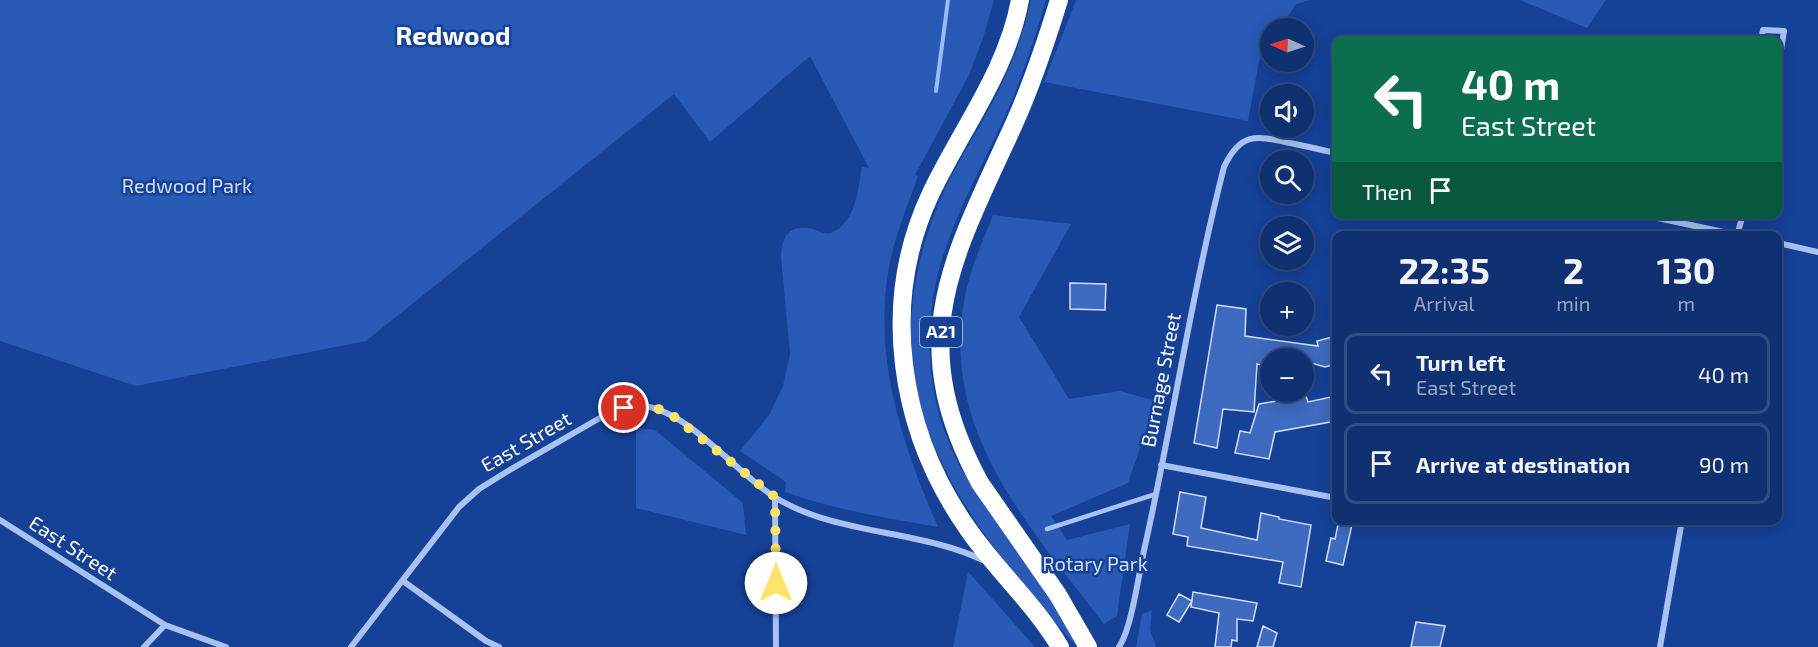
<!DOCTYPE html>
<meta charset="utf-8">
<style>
:root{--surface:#103171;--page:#193976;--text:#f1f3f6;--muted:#9ca9c3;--line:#304c84}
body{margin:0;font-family:"Exo 2",sans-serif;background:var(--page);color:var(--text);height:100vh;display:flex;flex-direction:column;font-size:22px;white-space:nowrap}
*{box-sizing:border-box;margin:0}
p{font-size:20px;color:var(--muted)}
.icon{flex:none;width:33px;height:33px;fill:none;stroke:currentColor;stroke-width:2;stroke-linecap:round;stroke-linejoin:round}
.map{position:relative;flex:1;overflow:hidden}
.sheet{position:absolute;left:1332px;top:231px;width:450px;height:294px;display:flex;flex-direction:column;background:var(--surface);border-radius:12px;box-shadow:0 3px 15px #0003,0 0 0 2px var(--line)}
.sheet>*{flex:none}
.banner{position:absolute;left:1332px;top:36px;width:450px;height:183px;border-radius:12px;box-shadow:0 3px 15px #0003,0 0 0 2px var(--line);background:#0b6e4f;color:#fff;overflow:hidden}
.needle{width:39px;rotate:273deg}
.buttons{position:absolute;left:1260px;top:18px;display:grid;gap:12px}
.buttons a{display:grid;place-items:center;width:54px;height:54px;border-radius:50%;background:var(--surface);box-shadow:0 3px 15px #0003,0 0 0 2px var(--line);font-size:30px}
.pin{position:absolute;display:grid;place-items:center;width:51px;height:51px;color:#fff;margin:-26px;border:3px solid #fff;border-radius:50%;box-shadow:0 2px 6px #0007}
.me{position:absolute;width:66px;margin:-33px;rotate:0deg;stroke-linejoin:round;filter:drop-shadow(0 0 4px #0008)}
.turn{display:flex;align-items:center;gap:21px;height:126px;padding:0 30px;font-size:27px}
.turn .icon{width:78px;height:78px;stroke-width:2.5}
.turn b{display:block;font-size:42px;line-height:51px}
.then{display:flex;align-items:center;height:57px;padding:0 30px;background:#0003;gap:12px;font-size:22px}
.eta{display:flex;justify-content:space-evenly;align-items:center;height:102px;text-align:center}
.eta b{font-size:36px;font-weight:700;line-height:42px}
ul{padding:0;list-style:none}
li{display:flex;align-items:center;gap:18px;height:81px;margin:0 12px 9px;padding:0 18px;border:3px solid var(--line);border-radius:12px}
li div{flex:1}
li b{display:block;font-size:22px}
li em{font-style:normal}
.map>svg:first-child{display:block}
.green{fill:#295ab6}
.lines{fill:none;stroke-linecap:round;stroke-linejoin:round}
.stream{stroke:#9abbf4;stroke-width:4}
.building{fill:#3e6abf;stroke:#cfdffc;stroke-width:1.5}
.lane{stroke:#a8c2f2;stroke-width:4.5}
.street{stroke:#a8c2f2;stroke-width:6}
.highway{stroke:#fff;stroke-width:18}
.route{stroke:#ffe369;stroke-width:10;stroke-dasharray:0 18}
.labels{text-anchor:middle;stroke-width:5;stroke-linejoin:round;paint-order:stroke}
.shield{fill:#154197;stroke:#b9c6e0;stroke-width:1.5}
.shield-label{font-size:18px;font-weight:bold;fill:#fff}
.park-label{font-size:20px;fill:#cfdffc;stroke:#154197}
.street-label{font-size:20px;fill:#fff;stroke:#154197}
.district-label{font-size:26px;font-weight:bold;fill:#fff;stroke:#154197}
</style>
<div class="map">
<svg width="1818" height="647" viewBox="0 0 1818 647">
<rect width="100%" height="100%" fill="#154197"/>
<path class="green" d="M0,0H994L983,38L969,75L915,175L918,176C907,208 893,240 888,273C874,362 903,446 938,527C887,518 835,510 785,492L786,482L740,451L769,415L783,386L790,354L781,257C782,236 789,224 813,229C819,231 825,235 831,233C856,223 858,189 862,167L869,168L810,56L710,142L674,94L366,341L136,386L0,341Z
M1031,0H1046C1035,38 1023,75 1007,112C986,158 960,204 944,253C920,325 925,407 964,473C972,487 984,500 993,513C1024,557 1056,600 1080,647H1077C951,506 858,383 945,189C963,151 988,116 1005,77C1017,52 1025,26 1031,0Z
M1076,0H1310L1296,4L1280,28H1270V44L1259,61L1248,121L1044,82Z
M1520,0H1606L1587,28Z
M993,215L1071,224L1019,317L1069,399L1120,391L1156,401L1128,483L1051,516L1067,540L1130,524L1117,616L1104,624C1030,527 941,433 964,301C969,271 982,243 993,215Z
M636,428L655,430L743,503L746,535L636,508Z
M968,572L972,576L1035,647H953Z
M1152,610L1150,630L1156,647H1136L1142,614Z"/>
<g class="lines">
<path class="stream" d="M936,91L948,0"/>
</g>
<path class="building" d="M1070,283L1106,284L1105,310L1070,309Z
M1217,305L1246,309L1245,336L1318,346L1317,341L1336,336V364L1325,367L1304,361V358H1270V367L1257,364L1254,412L1223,409L1217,448L1194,443Z
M1306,396L1308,402L1336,396V421L1275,432L1269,459L1235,453L1240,431L1250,433L1259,404Z
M1180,492L1206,497L1201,528L1257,540L1261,513L1279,517V519L1311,525L1301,587L1279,583L1283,562L1187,546L1188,537L1173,534Z
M1339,520H1353L1343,565L1326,561L1331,538L1335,539Z
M1193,592L1257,603L1253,621L1237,619V641L1232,640L1231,647H1215L1219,613L1191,607Z
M1179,594L1192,601L1179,622L1167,615Z
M1416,622L1445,626L1440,647H1411Z
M1263,626L1277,633L1273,647H1257Z"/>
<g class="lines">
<path class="lane" d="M1047,529L1156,494"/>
<path class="street" d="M1761,40L1763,30L1784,31L1778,69
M1639,214L1742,236
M1737,236L1743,214
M1778,243L1818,252
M1161,465L1336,498
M775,497L776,647
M0,520L165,625L226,647
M403,581L486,641L499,647
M144,647L165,625
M351,647L459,507L479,489L508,471L612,411C620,409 630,404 638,405C689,409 734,472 776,498C839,536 919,529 985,561
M1119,647C1132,628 1139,571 1145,546C1173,420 1192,292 1224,167C1241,131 1257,136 1290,143C1306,146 1321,150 1336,153
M1660,647L1682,520"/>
<path class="highway" d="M1020,0C1007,71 962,128 931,193C879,303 899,431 968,529C996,570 1035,604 1060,647
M1059,0C1046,42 1032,84 1014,124C953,258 902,339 980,483L1058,595L1088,647"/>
</g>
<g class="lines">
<path class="route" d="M624,408L636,404L667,411L775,497L776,583"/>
</g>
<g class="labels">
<rect class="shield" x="920" y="317" width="42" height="30" rx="4.5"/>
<g class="shield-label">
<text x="941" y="338">A21</text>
</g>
<g class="park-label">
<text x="187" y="193">Redwood Park</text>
<text x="1095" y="571">Rotary Park</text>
</g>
<g class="street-label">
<text transform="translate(1161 380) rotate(-79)" y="7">Burnage Street</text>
<text transform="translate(526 442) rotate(-30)" y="7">East Street</text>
<text transform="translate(73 548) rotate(33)" y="7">East Street</text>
</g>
<g class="district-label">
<text x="453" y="45">Redwood</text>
</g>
</g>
</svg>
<div class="buttons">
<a><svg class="needle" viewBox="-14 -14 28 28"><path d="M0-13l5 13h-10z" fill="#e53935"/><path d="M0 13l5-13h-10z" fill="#9ca9c3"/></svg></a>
<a><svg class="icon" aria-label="sound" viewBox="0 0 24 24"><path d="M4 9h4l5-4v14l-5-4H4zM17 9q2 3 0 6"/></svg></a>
<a><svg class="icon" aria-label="search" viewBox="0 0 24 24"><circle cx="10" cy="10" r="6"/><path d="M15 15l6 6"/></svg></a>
<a><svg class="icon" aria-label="layers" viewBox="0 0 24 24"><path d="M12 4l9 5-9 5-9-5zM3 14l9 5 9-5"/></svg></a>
<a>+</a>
<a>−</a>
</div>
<div class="pin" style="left:624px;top:408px;background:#d93025"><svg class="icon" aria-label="arrive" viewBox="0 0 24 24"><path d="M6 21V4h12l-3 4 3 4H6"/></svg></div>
<svg class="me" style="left:776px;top:583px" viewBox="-20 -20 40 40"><circle r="19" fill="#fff"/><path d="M0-13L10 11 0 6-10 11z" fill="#ffe369"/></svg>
<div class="banner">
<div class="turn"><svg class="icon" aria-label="left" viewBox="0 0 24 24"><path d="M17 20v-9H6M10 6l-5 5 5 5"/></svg><div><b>40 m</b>East Street</div></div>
<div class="then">Then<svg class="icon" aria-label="arrive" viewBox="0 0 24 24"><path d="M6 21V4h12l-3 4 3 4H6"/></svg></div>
</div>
<section class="sheet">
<div class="eta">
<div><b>22:35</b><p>Arrival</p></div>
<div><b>2</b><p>min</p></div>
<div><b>130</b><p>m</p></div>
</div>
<ul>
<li><svg class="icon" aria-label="left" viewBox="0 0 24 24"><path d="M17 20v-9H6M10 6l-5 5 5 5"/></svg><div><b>Turn left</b><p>East Street</p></div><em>40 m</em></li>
<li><svg class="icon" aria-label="arrive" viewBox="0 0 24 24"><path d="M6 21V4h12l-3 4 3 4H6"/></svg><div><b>Arrive at destination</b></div><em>90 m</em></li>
</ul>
</section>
</div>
